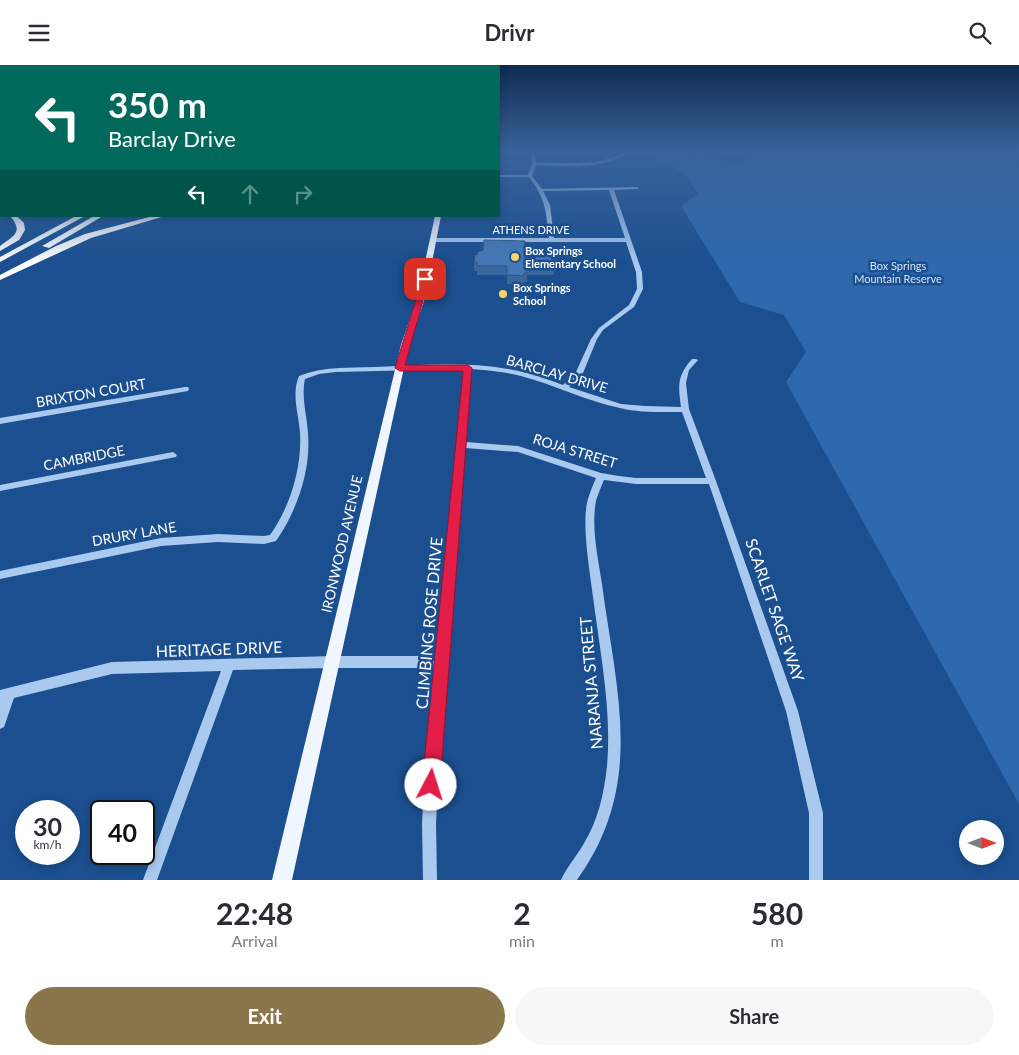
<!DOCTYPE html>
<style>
:root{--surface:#fff;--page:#f7f7f7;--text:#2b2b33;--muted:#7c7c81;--accent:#8a764a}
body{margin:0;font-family:Lato,sans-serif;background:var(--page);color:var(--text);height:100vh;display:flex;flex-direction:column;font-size:19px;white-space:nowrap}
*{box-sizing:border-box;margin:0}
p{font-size:16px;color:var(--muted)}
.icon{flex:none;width:28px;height:28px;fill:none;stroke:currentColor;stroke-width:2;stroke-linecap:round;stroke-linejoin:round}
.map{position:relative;height:815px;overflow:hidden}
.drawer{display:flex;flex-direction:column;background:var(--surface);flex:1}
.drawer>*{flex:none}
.banner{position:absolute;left:0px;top:0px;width:500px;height:152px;box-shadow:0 2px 8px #0003;background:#00695c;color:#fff;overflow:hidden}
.needle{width:32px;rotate:90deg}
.buttons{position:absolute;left:959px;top:755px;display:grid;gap:10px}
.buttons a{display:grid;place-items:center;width:45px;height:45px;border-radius:50%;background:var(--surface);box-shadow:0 2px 8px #0003;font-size:25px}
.speed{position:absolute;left:15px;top:735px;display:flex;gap:10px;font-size:25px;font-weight:700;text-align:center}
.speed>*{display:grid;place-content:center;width:65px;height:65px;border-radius:50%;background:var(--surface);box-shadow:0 2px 8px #0003;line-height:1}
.speed small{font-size:12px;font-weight:400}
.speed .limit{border:2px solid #111;border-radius:8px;background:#fff;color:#111}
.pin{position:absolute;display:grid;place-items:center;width:42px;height:42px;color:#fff;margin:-21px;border-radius:10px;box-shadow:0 2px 8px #0006}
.me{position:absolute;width:55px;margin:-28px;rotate:5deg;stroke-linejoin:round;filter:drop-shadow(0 0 4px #0008)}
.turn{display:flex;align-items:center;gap:18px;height:105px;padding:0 25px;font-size:22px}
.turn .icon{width:65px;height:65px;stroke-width:2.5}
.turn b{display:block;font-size:35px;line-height:42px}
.lanes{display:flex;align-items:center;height:48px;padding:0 25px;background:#0003;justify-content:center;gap:25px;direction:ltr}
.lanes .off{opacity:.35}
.eta{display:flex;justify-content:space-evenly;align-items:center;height:85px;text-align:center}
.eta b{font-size:30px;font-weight:700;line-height:35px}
.action{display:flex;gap:10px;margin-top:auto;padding:10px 25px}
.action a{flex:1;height:58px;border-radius:30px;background:var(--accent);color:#fff;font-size:20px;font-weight:700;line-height:58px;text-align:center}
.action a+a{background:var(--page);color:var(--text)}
header{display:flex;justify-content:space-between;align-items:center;height:65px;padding:0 25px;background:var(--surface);font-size:22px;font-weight:700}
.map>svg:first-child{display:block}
.green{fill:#2e69ad}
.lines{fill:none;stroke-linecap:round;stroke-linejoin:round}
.minor{fill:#a9c9ee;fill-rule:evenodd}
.major{fill:#f0f6ff;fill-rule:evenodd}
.highway{fill:#fff;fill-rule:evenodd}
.wall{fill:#3a679d}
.building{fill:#4478b7;stroke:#305480}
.route{fill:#e11d48;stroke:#92132f}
.poi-dot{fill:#ffd166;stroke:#1b4f8f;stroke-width:2}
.labels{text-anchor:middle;stroke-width:5;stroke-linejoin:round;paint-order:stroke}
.far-street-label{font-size:11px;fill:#fff;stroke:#1b4f8f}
.far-poi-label{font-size:11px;font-weight:bold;fill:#fff;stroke:#1b4f8f;text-anchor:start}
.far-park-label{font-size:11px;fill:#cfe3fa;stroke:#1b4f8f}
.street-label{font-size:14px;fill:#fff;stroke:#1b4f8f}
.near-street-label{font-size:16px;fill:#fff;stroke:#1b4f8f}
</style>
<header><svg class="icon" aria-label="menu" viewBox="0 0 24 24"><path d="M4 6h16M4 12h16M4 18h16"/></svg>Drivr<svg class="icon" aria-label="search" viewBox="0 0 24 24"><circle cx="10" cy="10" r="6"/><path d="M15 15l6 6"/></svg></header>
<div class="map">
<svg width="1019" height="815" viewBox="0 0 1019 815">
<rect width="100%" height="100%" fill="#1b4f8f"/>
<path class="green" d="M641,86H679L736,99L767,86H1019V739L786,317L806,287L784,250L740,237L681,141L698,129L684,107L657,97L656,90Z"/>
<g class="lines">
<path class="minor" d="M531,86H535L536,98H569L596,97L618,91L625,86H630C603,106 566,101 536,100L532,111L542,124L637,122L639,123L637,124L614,125L642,207L643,224L634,242L603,265L597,274L583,308L569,322L621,339L645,341L681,342C678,320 677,311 692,294H696L698,295L689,305L686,318L689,344L716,416L798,646L823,748V815H809V748L786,646L709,419H636L604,415C601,422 598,429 596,436C591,462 598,493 602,519C616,626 646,719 577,815H561C566,803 576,792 583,780C598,756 604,729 607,701C612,645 600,587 593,532C590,507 581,457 588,434C590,427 593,420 596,413L518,387L465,383L438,720L436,758L437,815H423L422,758L424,720L436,603H333L233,605L157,815H143L221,606L112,609L14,633L4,662L0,664V625L112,597L333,591H437L464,304L336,307L319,309L305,314C301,332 307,350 308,369C311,405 297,446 276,476L264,479L218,477L161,481L0,514V506L161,473L218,469L264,471L270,470C290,442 302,403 300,368C299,350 291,329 299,311C324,301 348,303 374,302C419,300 464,296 508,304C527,307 545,313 563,320L576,307L591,274L599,263L629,240L637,224L636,207L626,177H433L430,175L433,173H549C546,147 546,134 529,112H499V110H528L532,99ZM609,125L625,173H554L550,140L543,126ZM471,304C488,305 505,307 521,311C555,320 586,336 620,343C640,348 662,347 682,347L706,413H636L619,411L601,408L518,381L466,377Z
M0,92H1V94H0Z
M185,322H188L189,324L188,326L0,359V353Z
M173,387L177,390L176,392L0,426V420Z"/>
<path class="major" d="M0,108H1V112H0Z
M435,151H441L425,233L409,280L292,815H272L401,280L417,233Z"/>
<path class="highway" d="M10,151H17L24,158L25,165L19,175L0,186V181C14,171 24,167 10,151Z
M76,151H85L0,197V192Z
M94,151H103L49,183L42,181Z
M153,151H165L91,173L0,215V210L56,181L85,169Z"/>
</g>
<path class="wall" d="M525,187L553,190L556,197V206H554V210H527V217H524V219H507V210H477V206H474V197Z"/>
<path class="building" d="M484,175L525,176V187H552L553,190H555L556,197H554V201H527V208H524V211L507,210V201H477V197H474L475,190H477L478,187L483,185Z"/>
<linearGradient id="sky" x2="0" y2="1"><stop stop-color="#0f2b4f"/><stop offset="0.43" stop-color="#39639b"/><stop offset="1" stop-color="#39639b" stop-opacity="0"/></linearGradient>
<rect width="1019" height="200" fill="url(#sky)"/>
<path class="route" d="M423,212L429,214L405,300H468L472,303L440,720L437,726L431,729L425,726L422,720L463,306H400L395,303Z"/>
<g class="poi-dot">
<circle cx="515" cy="192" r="5"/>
<circle cx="503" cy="229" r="5"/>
</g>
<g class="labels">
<g class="far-street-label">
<text x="531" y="169">ATHENS DRIVE</text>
</g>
<g class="far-poi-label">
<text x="525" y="190">Box Springs<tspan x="525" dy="13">Elementary School</tspan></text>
<text x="513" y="227">Box Springs<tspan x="513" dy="13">School</tspan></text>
</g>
<g class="far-park-label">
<text x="898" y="205">Box Springs<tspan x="898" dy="13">Mountain Reserve</tspan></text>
</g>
<g class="street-label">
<text transform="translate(557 309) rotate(16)" y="5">BARCLAY DRIVE</text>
<text transform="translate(91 328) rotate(-10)" y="5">BRIXTON COURT</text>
<text transform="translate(575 386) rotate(17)" y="5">ROJA STREET</text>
<text transform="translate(84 393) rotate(-11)" y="5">CAMBRIDGE</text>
<text transform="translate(134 469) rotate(-10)" y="5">DRURY LANE</text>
<text transform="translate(342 479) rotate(-77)" y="5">IRONWOOD AVENUE</text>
</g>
<g class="near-street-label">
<text transform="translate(775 545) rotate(71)" y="6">SCARLET SAGE WAY</text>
<text transform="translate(429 558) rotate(-85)" y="6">CLIMBING ROSE DRIVE</text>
<text transform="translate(219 584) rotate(-2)" y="6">HERITAGE DRIVE</text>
<text transform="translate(591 618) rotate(-95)" y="6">NARANJA STREET</text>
</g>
</g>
</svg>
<div class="buttons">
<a><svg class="needle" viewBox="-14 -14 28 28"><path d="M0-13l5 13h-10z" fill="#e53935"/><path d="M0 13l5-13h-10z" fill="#7c7c81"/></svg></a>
</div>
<div class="speed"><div>30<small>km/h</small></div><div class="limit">40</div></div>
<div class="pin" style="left:425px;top:214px;background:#d93025"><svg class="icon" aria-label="arrive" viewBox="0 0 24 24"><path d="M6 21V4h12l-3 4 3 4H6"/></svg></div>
<svg class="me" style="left:431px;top:720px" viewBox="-20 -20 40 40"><circle r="19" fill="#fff"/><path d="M0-13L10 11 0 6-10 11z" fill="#e11d48"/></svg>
<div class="banner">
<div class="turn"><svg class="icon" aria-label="left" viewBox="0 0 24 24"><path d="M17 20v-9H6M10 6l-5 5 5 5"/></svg><div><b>350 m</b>Barclay Drive</div></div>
<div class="lanes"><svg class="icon" aria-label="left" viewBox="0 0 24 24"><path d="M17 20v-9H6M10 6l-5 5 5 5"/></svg><svg class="icon off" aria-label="ahead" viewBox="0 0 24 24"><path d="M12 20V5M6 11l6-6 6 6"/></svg><svg class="icon off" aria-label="right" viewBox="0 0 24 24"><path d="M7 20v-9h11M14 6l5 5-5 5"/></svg></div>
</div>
</div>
<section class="drawer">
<div class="eta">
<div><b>22:48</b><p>Arrival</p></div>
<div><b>2</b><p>min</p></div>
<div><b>580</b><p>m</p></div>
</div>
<div class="action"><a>Exit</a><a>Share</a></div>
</section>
